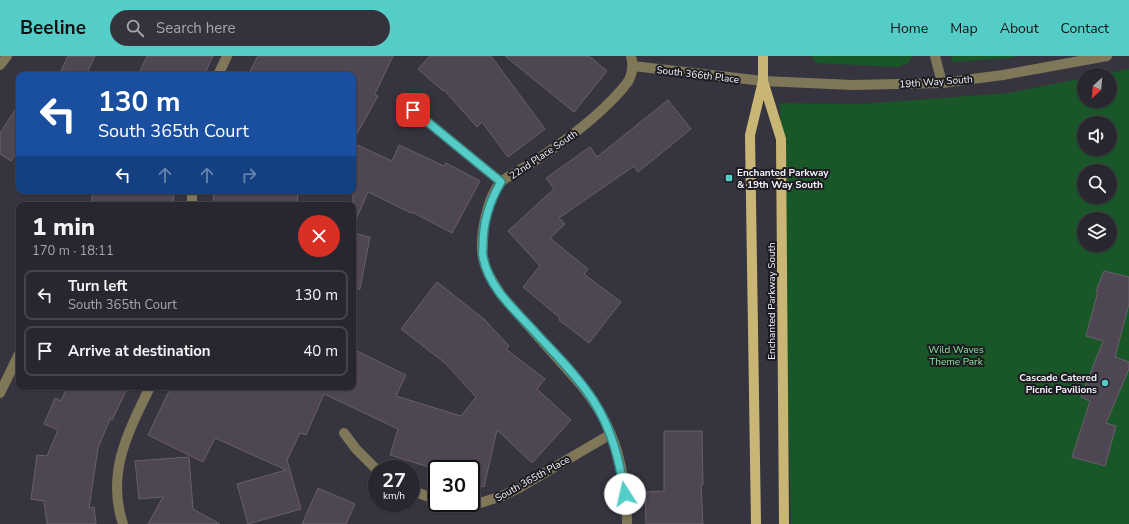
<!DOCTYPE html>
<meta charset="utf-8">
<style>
:root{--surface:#28272f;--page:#34333b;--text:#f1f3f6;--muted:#a5a5aa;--line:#44444b;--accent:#54cdc8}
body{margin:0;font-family:"Nunito Sans",sans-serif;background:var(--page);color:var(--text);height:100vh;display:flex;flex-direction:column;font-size:15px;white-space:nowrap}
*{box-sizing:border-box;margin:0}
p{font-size:13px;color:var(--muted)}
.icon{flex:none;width:22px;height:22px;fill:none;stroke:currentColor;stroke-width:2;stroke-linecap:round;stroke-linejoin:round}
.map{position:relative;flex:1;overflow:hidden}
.details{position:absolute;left:16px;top:146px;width:340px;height:188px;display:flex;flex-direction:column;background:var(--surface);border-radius:8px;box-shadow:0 1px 3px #0004,0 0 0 1px var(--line)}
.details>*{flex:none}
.hud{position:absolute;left:16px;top:16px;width:340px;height:122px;border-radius:8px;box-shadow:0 1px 3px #0004,0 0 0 1px var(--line);background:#1a4fa0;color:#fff;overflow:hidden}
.needle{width:26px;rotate:206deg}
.tools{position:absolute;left:1077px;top:12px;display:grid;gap:8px}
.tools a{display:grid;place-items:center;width:40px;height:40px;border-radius:50%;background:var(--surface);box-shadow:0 1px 3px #0004,0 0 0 1px var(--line);font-size:20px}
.speed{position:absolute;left:368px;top:404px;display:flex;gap:8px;font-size:20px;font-weight:700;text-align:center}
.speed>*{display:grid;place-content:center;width:52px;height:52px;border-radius:50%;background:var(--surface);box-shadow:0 1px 3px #0004,0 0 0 1px var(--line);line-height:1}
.speed small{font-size:10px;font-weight:400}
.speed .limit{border:2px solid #111;border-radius:6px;background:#fff;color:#111}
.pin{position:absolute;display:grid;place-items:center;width:34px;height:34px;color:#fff;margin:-17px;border-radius:8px;box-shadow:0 2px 6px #0006}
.me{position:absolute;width:44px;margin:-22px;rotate:350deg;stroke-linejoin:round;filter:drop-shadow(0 0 3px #0008)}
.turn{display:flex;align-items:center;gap:14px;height:84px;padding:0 16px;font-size:18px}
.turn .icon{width:52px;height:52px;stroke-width:2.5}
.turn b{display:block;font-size:28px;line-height:34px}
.lanes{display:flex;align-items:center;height:38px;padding:0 16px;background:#0003;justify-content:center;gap:20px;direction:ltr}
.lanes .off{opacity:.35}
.round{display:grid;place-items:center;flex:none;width:42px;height:42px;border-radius:21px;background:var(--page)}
.summary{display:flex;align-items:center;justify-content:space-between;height:68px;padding:0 16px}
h1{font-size:24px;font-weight:800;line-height:30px}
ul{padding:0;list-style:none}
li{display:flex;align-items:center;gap:12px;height:50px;margin:0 8px 6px;padding:0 8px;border:2px solid var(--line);border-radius:8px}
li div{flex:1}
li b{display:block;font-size:15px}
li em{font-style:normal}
header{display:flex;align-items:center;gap:24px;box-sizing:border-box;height:56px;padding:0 20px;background:var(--accent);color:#111}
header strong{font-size:19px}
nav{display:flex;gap:22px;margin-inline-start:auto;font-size:14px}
.search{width:280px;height:36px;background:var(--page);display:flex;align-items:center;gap:10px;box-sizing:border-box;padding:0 14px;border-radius:22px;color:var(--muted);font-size:15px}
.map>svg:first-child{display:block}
.green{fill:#195628;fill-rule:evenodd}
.building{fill:#4e4753;stroke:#67606c}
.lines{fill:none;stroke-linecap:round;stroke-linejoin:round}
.service{stroke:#7f7758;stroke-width:10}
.minor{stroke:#7f7758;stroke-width:10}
.primary{stroke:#c9b675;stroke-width:10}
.route-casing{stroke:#378582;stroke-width:10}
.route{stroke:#54cdc8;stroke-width:7}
.poi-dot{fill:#54cdc8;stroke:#1d1c22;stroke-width:1.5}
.labels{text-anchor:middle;stroke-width:4;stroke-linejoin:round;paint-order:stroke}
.street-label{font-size:10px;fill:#f5f3fb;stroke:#1d1c22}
.poi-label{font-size:10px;font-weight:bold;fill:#f5f3fb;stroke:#1d1c22;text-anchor:start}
.park-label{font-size:10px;fill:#8ce49a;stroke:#1d1c22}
</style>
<header>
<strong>Beeline</strong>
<div class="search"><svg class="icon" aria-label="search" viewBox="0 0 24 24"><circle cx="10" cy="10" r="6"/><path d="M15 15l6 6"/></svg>Search here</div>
<nav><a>Home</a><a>Map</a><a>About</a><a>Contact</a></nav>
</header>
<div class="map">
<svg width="1129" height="468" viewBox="0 0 1129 468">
<rect width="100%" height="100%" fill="#36343f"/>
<path class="green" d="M811,0H912L909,6L899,11L816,7Z
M951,0H1017L1009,2L953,6Z
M1129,13V468H791L780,47L861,48L1009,37L1084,22V45H1110V19H1098ZM1084,67H1110V93H1084ZM1084,115H1110V141H1084ZM1084,163H1110V189H1084Z"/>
<path class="building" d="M68,0H95L86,19H59Z
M147,0H213L204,19H148L140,15Z
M258,0H393L375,38L378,40L353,85V19H248Z
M430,0H491L545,73L508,101L482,66L477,71L444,34L443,35L418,13Z
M505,0H589L607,15L574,56Z
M668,44L691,73L638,116L634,110L559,162L565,168L550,182L588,213L584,218L621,246L589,287L559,264L560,262L523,231L540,210L508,175L554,133L546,122L590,91L597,101Z
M19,48V93L11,105L0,98V77Z
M353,87L392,105L399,89L444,110L446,107L480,125L452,177L412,156L411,157L368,136L353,170Z
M92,135H174L173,149H92Z
M214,135H298L297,149H213Z
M353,177L370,181L360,233H353Z
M1104,215L1129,221V248L1115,301L1129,306V313L1106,367L1116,370L1105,410L1072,401L1090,345L1081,341L1103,285L1086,280L1098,235H1096Z
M437,226L484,263L509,290L506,293L545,323L537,333L571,364L532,407L497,374L484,431L471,428V413H435L390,399L398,373L324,338L306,379L300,377L287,404L301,453L248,468L237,428L286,414L215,382L203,406L148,379L171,331H353V293L406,319L396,340L461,360L476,341L445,307L401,273Z
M67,331H128L112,364L110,363L98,392L89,452L94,451L96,468H47L44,445L31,443L37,399L47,400L58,374L44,368L55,342L61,345Z
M664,375H702L703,429H701L703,468H646L645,436L664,435Z
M189,401L193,453L220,468H148L163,441L139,443L135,405Z
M318,432L355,448L346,468H302Z"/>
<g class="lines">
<path class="service" d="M935,0L942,27
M0,337L19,298"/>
<path class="minor" d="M0,9L7,0
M633,10L763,25L853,29L942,27L1003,19L1107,0
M218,19L227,0
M402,45L501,126
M192,149V135
M344,377L356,393L377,414
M411,434L437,444
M448,447L460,448L480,447L502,440L519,432L611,378
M123,468C106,417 128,376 150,331
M627,468C627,441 622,402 610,376C603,359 593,344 581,329L502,240C494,228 486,216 483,202C479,182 487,141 501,126C508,120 521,113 530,108C558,90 585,71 609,47C616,40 624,32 629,24C633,16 633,8 631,0"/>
<path class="primary" d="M763,25L781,83L784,468
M756,468L750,79L763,25V0"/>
</g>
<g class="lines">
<defs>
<path id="route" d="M413,54L501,126C489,146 483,166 483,189C483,193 482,197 483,201C489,232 514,253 534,275C554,297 577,319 593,344C612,373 619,404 625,438"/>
</defs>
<use href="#route" class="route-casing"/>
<use href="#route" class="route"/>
</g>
<g class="poi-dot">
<rect x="725" y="118" width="8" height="8" rx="2"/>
<circle cx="1105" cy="327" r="4"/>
</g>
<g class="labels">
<g class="street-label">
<text transform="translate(698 18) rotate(7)" y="4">South 366th Place</text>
<text transform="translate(936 25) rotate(-4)" y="4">19th Way South</text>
<text transform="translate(543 98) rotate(-34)" y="4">22nd Place South</text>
<text transform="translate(771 245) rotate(-90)" y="4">Enchanted Parkway South</text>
<text transform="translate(532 422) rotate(-29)" y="4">South 365th Place</text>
</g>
<g class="poi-label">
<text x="737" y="120">Enchanted Parkway<tspan x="737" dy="12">&amp; 19th Way South</tspan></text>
<text x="1097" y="325" text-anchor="end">Cascade Catered<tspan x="1097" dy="12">Picnic Pavilions</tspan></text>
</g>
<g class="park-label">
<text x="956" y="297">Wild Waves<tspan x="956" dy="12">Theme Park</tspan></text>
</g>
</g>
</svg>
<div class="tools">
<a><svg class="needle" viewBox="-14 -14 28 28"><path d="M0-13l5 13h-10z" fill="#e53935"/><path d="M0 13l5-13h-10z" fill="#a5a5aa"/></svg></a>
<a><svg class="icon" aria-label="sound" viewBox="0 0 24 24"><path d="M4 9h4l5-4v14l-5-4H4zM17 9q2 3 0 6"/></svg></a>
<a><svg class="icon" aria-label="search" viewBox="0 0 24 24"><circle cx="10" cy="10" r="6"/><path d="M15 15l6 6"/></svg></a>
<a><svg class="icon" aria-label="layers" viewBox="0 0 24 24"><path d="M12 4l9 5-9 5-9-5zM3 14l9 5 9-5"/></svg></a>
</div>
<div class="speed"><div>27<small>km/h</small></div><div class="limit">30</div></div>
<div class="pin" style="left:413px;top:54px;background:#d93025"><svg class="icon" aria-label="arrive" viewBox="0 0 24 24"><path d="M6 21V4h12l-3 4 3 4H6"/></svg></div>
<svg class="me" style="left:625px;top:438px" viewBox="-20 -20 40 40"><circle r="19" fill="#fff"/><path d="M0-13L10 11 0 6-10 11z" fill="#54cdc8"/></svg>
<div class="hud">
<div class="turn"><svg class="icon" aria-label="left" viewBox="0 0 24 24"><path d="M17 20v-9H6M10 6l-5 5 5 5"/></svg><div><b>130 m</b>South 365th Court</div></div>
<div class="lanes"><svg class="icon" aria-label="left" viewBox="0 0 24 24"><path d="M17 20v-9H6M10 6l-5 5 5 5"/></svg><svg class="icon off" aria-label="ahead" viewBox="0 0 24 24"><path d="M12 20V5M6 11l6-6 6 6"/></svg><svg class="icon off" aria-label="ahead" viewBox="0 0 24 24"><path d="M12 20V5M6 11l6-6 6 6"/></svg><svg class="icon off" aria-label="right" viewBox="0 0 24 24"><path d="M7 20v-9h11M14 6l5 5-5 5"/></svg></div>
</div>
<section class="details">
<div class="summary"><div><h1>1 min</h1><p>170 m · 18:11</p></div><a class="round" style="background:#d93025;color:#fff"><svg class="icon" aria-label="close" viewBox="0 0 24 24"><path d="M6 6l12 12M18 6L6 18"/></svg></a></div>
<ul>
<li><svg class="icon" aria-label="left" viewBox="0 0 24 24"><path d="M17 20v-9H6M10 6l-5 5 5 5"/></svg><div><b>Turn left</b><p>South 365th Court</p></div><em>130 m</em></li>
<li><svg class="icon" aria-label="arrive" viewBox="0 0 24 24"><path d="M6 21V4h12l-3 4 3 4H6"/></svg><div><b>Arrive at destination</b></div><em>40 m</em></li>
</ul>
</section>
</div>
